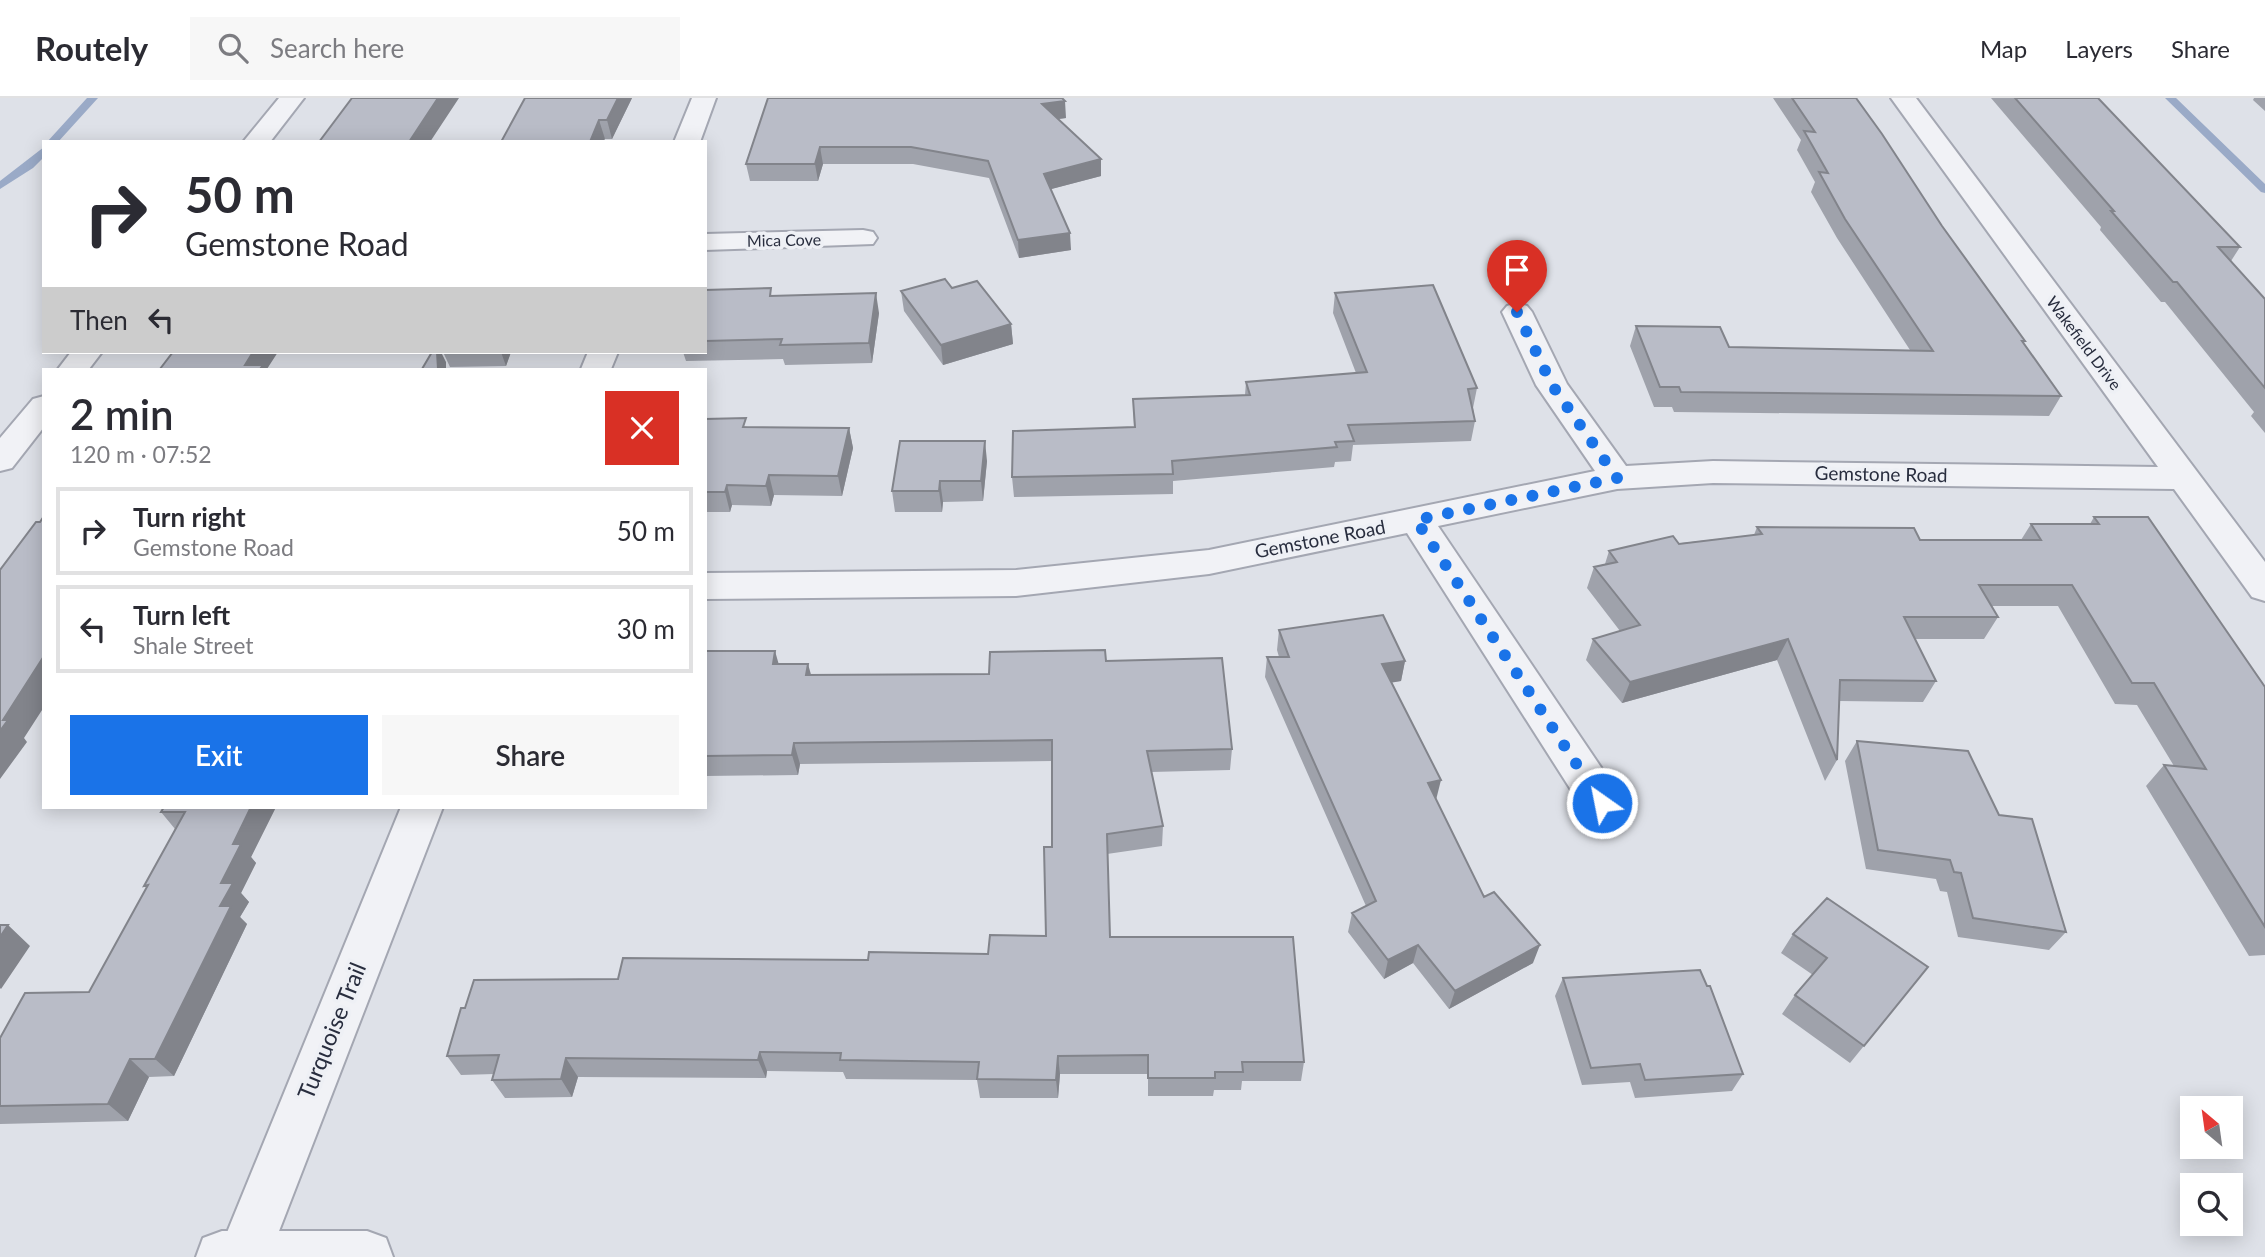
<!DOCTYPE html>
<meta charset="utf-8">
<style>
:root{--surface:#fff;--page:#f7f7f7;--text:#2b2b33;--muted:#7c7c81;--line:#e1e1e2;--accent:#1a73e8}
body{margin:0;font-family:Lato,sans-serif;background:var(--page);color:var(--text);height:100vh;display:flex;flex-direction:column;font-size:26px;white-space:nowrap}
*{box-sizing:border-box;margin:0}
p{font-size:23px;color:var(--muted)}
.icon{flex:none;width:38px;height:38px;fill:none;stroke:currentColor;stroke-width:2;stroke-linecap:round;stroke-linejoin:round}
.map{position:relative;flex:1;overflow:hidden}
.sheet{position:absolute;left:42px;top:270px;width:665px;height:441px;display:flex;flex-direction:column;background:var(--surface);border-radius:0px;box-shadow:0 4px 18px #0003}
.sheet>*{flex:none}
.banner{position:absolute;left:42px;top:42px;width:665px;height:214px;border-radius:0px;box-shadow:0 4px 18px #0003;background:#fff;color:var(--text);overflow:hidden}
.needle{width:46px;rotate:331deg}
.buttons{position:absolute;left:2180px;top:998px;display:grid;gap:14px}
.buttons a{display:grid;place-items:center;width:63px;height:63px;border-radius:0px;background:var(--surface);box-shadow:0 4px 18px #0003;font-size:35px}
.pin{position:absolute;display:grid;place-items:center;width:60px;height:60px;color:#fff;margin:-72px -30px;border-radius:50% 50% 50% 0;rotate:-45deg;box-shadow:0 0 7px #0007}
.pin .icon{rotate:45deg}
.me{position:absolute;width:77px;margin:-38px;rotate:327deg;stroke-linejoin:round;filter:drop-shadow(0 0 5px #0008)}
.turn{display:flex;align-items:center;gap:24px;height:147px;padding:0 28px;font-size:32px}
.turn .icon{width:91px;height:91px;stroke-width:2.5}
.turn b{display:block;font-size:49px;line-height:60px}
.then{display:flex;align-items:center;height:66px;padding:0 28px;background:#0003;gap:14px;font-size:26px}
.round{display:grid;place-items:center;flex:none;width:74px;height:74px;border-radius:0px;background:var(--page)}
.headline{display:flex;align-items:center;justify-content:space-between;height:119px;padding:0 28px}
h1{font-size:42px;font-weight:600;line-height:52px}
.cta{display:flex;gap:14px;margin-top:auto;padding:14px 28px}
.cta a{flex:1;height:80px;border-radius:0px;background:var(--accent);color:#fff;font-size:28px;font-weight:600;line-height:80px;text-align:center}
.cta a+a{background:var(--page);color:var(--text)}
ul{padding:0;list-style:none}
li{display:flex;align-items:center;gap:21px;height:88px;margin:0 14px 10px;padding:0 14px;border:4px solid var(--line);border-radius:0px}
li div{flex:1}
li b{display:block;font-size:26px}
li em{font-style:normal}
header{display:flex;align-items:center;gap:42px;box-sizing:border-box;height:98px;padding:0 35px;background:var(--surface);border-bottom:2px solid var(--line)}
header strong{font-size:33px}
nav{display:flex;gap:38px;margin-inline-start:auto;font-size:24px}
.search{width:490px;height:63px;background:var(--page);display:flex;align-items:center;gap:18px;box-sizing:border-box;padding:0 24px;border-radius:0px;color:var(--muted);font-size:26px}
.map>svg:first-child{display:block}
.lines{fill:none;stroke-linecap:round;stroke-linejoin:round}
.stream{fill:#9aaac7;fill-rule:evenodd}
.minor-casing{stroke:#a4a7b2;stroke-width:4}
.tertiary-casing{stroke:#a4a7b2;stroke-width:4}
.minor{fill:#f1f2f6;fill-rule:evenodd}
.tertiary{fill:#f1f2f6;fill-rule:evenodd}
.wall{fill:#9fa2ab}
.shaded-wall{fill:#82848b}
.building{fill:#b9bcc7;stroke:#82848b;stroke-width:2}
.route{stroke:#1a73e8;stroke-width:12;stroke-dasharray:0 21.6}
.labels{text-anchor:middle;stroke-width:7;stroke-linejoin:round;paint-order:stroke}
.far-street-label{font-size:16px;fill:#282d3e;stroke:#eef0f5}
.street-label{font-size:19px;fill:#282d3e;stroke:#eef0f5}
.near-street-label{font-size:23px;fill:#282d3e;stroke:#eef0f5}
</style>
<header>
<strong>Routely</strong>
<div class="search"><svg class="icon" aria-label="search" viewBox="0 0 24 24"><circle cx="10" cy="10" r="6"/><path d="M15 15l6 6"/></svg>Search here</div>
<nav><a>Map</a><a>Layers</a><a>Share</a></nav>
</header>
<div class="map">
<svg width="2265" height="1159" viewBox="0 0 2265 1159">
<rect width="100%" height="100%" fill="#dee1e8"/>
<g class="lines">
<path class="stream" d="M87,0H98L58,44H47Z
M2165,0H2176L2265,86V95L2261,94Z
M44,49V59L33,70L0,91V83Z"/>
<defs>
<path id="minor" d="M279,0H304L270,44H243Z
M692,0H716L700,44H674Z
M1891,0H1916L2265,464V503L2252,499L2174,391L1713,385L1617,391L1438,428L1617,693L1623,705L1617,717L1602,722L1587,717L1407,435L1209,476L1016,498L705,501V475L1016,472L1209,452L1595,373L1536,287L1502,214L1507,208L1517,205L1527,208L1532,214L1567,286L1626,368L1713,363L2158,369Z
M863,132L873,134L877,140L873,146L705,152V136Z
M71,254H102L89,271H58Z
M588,254H618L611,271H581Z
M44,298V329L12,370L0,373V340L33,301Z
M401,709H443L269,1159H217Z"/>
<path id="tertiary" d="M222,1133H367L386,1140L393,1159H196L203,1140Z"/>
</defs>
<use href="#minor" class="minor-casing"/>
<use href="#tertiary" class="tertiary-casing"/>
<use href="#minor" class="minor"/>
<use href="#tertiary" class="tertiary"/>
</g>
<path class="wall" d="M525,0H632L612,41H605Z
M768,0L1066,20L1058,21L1101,61V78L1051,91L1071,152L1019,160L989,80L913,66H823L818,83H750L746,66Z
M1773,0H1856L1942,128L2025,243L2024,245L2061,298L2049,318L1674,314L1672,309H1654L1630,248L1636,228L1729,249L1910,252L1837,140L1811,94L1815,84L1797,52L1801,42Z
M1991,0H2098L2240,149L2231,163L2265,201V335L2251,318L2254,314L2165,204H2161L2100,132L2101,129Z
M2254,0H2265V13L2253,2Z
M952,190L1011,226L1013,246L943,267L904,213L901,193Z
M705,192L773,197L879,215L872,265L785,267L783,261L686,263L683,254H705Z
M1335,195L1477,290L1473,310L1475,323L1471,343L1353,347L1351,363L1335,364L1334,369L1173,383V396L1014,399L1012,379L1134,329L1133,301L1245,297L1246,284L1356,275L1333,215Z
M443,254H511L506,268L450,269Z
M705,321L748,329L849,330L853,350L842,398L774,397L771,408L732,407L730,414H705Z
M987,363L983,403L943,404L942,414H895L892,393Z
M2094,419L2265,589V857L2249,858L2146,688L2164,667L2174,668L2137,607L2115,606L2058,508H1992L1998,519L1984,541H1914L1936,583L1923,604L1839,603L1837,662L1825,683L1777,562L1622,605L1586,562L1593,541L1620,533L1587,490L1594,469L1605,466L1609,453L1754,437L1757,429L1920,442H2021L2031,426H2090Z
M1279,532L1405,563L1401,583L1391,584L1436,702L1484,799L1533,865L1449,911L1413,865L1384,881L1348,834L1352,815L1366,808L1265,579L1267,559H1279L1277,552Z
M705,553L779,566L811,577L989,576L1106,563L1232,651L1230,672L1151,674L1163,728L1162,748L1107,756L1110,839L1304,964L1301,983H1242L1241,992H1214L1213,998H1148V976H1060L1058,1000H980L977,982L846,981L843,974L767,973L766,980L578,979L572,999L505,1000L492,982L494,976L461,977L447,958L465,910L618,881L868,862L988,856L1046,838L1052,749V663L800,666L798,677L705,678Z
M1857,643L1999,717L2066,834L2049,852L1958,839L1947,794L1940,793L1936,781L1866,771L1845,663Z
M164,709H276L251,759L256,765L241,795L249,804L240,819L247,826L174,978L149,979L128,1023L0,1026V940L89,894L147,790L175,731L161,714Z
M1793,836L1928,869L1850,965L1782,916L1795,897L1813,877L1781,855Z
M1563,880L1743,976L1732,993L1635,1000L1630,984L1582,987L1555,898Z"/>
<path class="shaded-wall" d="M438,0H459L430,44H409Z
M618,0H632L612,41L607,22Z
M1065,3L1066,20L1043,23L1042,6Z
M599,22L605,41L603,44H590Z
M820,49L823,66L818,83L815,66Z
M1101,61V78L1044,93V76Z
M1070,135L1071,152L1019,160L1018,142Z
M876,195L879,215L872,265L869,245Z
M1011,226L1013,246L943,267L941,247Z
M253,254H278L267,271H247L245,267Z
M437,254H441L446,264V271H438Z
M501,254H511L506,268Z
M849,330L853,350L842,398L838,378Z
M985,343L987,363L983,403L981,383Z
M769,377L774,397L771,408L766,388Z
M940,383L943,404L942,414L939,393Z
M727,387L732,407L730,414L725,394Z
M1788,541L1777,562L1622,605L1630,584Z
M775,553L781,574L773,566Z
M44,558V609L24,640L27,644L0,681V633L3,622Z
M1405,563L1401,583L1378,587L1382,566Z
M808,566L814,587L806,577Z
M794,645L800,666L798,677L792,657Z
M1441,682L1436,702L1428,685Z
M251,709H276L251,759L256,765L241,795L249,804L240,819L247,826L174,978L155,961L220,808L221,785L233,746Z
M8,827L30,848L1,891L0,890V839Z
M1418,847L1413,865L1384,881L1388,862Z
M1540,847L1533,865L1449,911L1455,893Z
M760,954L767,973L766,980L758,962Z
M1058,958L1060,976L1058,1000L1056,982Z
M566,960L578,979L572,999L561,981Z
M130,961L149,979L128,1023L108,1006Z"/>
<path class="building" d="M352,0H438L409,44H319Z
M525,0H618L607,22H599L590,44H501Z
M768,0H1062L1065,3L1042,6L1101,61L1044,76L1070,135L1018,142L988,63L911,49H820L815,66H746Z
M1792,0H1856L1882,36L1942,128L2025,243H2022L2061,298L1681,294L1679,289H1660L1636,228L1720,229L1729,249L1933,253L1845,121L1819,74L1828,75L1804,33L1815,34Z
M2015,0H2098L2240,149H2218L2265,201V290L2177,184H2173L2111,113H2114Z
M945,181L952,190L977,183L1011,226L941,247L901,193Z
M1433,187L1477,290L1468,291L1475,323L1348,327L1354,343L1335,344L1337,349L1172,363L1173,376L1012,379L1013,333L1135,329L1133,301L1250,297L1246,284L1367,274L1335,195Z
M771,190L770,198L876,195L869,245L780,247L782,241L705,243V192Z
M173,254H253L245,267H263L260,271H160Z
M432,254H437L438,271H422Z
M746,320L743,329L849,330L838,378L769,377L766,388L727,387L725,394H705V321Z
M900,343H985L981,383H940L939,393H892Z
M44,418V558L3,622H8L0,633V472L36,424H40Z
M2094,419H2148L2265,589V829L2164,667L2206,671L2154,585H2132L2072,487H1979L1998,519H1904L1936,583L1840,582L1837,662L1788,541L1630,584L1593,541L1640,527L1594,469L1617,464L1609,453L1673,438L1679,446L1762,436L1757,429L1914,430L1920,442H2041L2031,426H2099Z
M1383,517L1405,563L1382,566L1441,682L1428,685L1484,799L1494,794L1540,847L1455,893L1418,847L1388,862L1352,815L1376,803L1267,559H1289L1279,532Z
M1105,552L1106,563L1222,560L1232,651L1147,653L1163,728L1107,736L1110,839H1293L1304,964H1242L1243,974H1215V980H1148V957L1058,958L1056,982L977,981L979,964L840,962L841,955L760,954L758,962L566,960L561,981L492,982L499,957L447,958L461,910H465L474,882L618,881L623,860L868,862L869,854L988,856L990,837L1046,838L1044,749H1052V642L794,645L792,657L705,658V553H775L773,566H808L806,577L989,576L990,554Z
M1857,643L1968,653L1999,717L2032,721L2066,834L1973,820L1961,775L1954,774L1950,762L1878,752Z
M164,709H251L233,746H241L221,785H233L220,808H231L155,961H130L108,1006L0,1008V940L25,895L89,894L148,787L144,788L185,714H161Z
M1827,800L1928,869L1864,948L1795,897L1827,860L1793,836Z
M0,827H8L0,839Z
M1700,872L1707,888H1710L1743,976L1645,982L1640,966L1591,970L1563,880Z"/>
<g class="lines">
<path class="route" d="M1517,214L1552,287L1617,380L1416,422L1602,705"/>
</g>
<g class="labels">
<g class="far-street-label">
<text transform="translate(784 142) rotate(-1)" y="6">Mica Cove</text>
<text transform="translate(2084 245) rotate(53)" y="6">Wakefield Drive</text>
</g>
<g class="street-label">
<text transform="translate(1881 376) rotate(1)" y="7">Gemstone Road</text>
<text transform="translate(1320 441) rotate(-11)" y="7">Gemstone Road</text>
</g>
<g class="near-street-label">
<text transform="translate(332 933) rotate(-68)" y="8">Turquoise Trail</text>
</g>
</g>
</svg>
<div class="buttons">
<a><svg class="needle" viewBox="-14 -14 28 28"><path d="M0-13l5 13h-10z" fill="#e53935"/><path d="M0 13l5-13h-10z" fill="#7c7c81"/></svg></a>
<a><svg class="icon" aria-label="search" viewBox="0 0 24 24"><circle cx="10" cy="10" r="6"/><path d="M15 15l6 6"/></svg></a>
</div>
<div class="pin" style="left:1517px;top:214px;background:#d93025"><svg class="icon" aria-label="arrive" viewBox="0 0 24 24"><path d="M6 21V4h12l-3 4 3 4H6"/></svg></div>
<svg class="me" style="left:1602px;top:705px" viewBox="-20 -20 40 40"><circle r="17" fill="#1a73e8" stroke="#fff" stroke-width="3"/><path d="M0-11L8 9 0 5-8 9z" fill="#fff"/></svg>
<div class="banner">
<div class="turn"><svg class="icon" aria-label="right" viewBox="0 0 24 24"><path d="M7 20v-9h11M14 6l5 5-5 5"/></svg><div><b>50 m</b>Gemstone Road</div></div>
<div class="then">Then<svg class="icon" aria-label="left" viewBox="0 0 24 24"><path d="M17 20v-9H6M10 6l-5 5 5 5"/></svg></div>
</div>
<section class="sheet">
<div class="headline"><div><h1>2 min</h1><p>120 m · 07:52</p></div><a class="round" style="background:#d93025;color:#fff"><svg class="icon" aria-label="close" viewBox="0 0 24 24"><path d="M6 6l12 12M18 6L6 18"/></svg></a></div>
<ul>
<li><svg class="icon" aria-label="right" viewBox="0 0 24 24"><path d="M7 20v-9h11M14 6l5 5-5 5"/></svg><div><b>Turn right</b><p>Gemstone Road</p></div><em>50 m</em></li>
<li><svg class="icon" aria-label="left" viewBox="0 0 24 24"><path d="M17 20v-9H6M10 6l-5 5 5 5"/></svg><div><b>Turn left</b><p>Shale Street</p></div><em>30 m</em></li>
</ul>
<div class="cta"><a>Exit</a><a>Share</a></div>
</section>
</div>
